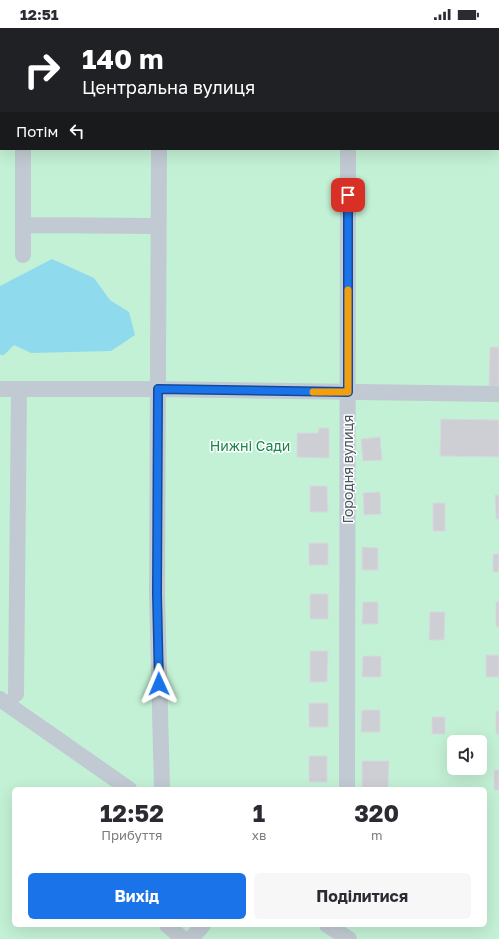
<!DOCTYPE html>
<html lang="uk">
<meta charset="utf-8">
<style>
:root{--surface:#fff;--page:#f7f7f7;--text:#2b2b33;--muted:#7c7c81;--accent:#1a73e8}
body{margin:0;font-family:"Golos Text",sans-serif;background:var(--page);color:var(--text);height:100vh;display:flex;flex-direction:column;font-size:15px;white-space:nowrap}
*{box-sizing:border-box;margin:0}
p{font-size:13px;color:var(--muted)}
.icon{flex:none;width:22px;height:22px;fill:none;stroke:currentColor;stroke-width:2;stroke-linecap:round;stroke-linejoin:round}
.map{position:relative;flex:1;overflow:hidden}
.panel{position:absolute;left:12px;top:759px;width:475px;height:140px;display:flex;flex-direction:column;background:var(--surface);border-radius:6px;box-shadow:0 4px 16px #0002}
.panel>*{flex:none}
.top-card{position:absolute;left:0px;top:0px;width:499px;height:122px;box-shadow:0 4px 16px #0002;background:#202124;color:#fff;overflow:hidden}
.buttons{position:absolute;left:447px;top:707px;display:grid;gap:8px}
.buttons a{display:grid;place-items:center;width:40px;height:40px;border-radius:6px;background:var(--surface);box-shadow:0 4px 16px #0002;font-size:20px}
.pin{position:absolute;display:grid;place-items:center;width:34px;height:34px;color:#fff;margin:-17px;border-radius:8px;box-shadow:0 2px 6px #0006}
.me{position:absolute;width:44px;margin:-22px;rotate:359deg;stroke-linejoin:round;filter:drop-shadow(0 0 3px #0008)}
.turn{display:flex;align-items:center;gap:14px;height:84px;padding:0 16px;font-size:18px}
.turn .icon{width:52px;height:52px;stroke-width:2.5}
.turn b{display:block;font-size:28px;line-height:34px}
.then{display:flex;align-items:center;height:38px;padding:0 16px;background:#0003;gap:8px;font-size:15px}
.eta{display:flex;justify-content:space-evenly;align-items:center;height:68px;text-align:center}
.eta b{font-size:24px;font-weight:700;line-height:28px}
.button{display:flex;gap:8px;margin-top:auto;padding:8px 16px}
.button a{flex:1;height:46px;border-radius:6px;background:var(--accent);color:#fff;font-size:16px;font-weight:700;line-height:46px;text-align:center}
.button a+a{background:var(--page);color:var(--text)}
.status{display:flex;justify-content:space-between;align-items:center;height:28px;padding:0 20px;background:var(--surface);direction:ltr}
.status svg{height:11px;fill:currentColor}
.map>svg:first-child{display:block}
.green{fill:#c3f1d5;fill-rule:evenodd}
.water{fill:#90daee}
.building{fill:#cdcfd5;stroke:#d7d9de}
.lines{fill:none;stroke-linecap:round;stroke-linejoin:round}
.minor{stroke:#c1cad2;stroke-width:16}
.route-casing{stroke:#114b97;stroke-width:10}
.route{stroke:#1a73e8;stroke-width:7}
.slow{stroke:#f59e0b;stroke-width:7}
.labels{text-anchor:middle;stroke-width:3;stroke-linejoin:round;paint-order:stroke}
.park-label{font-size:14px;fill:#17864f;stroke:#fff}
.street-label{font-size:14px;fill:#4a5661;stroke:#fff}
</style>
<div class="status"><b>12:51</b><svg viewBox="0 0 49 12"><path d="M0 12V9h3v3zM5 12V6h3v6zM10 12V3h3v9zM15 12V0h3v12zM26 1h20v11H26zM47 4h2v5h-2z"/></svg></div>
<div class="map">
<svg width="499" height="911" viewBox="0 0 499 911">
<rect width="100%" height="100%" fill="#f5f3f3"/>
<path class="green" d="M0,0H499V911H0ZM1,1H498V121H1ZM454,714H480V740H454ZM14,761H485V897H14Z"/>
<path class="water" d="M52,231L94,250L110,272L129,284L135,307L111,323L31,325L14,317L4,327H0V258Z"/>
<path class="building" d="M490,319H499V358H489Z
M441,391L499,392V429L440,428Z
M319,400H329V430L297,429V405H318Z
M380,409L382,432L363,433L361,411Z
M310,458H327L328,484H310Z
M380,464L381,486L364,487L363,465Z
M495,467H499V491H496Z
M433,475H445V503H433Z
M309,515H328V537H309Z
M362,519L378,520V542H362Z
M493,526H499V544H493Z
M310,566H328V591H310Z
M363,574H378V596H362Z
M496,574H499V599H496Z
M430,584H445L444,612H429Z
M310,623H328L327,654H310Z
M486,627H499V649H486Z
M363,628H381V649H362Z
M309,675H328V699H309Z
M362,682H380V704H361Z
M496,683H499V706H496Z
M432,689H445V706H432Z
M309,728H327V754H309Z
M362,733H389L388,761H362Z
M494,742H499V762H494Z"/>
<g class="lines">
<path class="minor" d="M21,0V1
M160,0V1
M348,1V0
M23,121V227
M159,121L157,566L162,761
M23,197L158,198
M0,361H158L499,366
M16,666L19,361
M0,671L129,761
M347,761L348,121
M167,897L183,911
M327,897L349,911
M191,911L203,897"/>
</g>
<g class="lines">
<defs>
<path id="route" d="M159,656L157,566L158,361L348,364V167"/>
</defs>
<use href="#route" class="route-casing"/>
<use href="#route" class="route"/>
<path class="slow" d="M313,364H348V262"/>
</g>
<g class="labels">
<g class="park-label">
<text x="250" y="423">Нижні Сади</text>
</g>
<g class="street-label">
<text transform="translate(348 441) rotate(-90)" y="5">Городня вулиця</text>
</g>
</g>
</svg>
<div class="buttons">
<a><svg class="icon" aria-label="sound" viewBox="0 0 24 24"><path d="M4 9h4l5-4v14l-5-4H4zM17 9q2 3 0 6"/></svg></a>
</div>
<div class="pin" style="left:348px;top:167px;background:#d93025"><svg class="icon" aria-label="arrive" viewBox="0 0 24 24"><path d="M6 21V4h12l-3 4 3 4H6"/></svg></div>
<svg class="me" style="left:159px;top:656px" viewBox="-20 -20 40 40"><path d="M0-17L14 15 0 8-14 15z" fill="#1a73e8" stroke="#fff" stroke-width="4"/></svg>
<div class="top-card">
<div class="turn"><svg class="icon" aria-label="right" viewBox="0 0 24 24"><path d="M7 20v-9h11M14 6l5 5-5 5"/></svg><div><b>140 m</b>Центральна вулиця</div></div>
<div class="then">Потім<svg class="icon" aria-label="left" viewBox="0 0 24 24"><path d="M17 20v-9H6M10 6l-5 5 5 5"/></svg></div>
</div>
<section class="panel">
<div class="eta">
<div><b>12:52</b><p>Прибуття</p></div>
<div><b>1</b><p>хв</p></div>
<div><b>320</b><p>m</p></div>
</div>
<div class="button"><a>Вихід</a><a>Поділитися</a></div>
</section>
</div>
